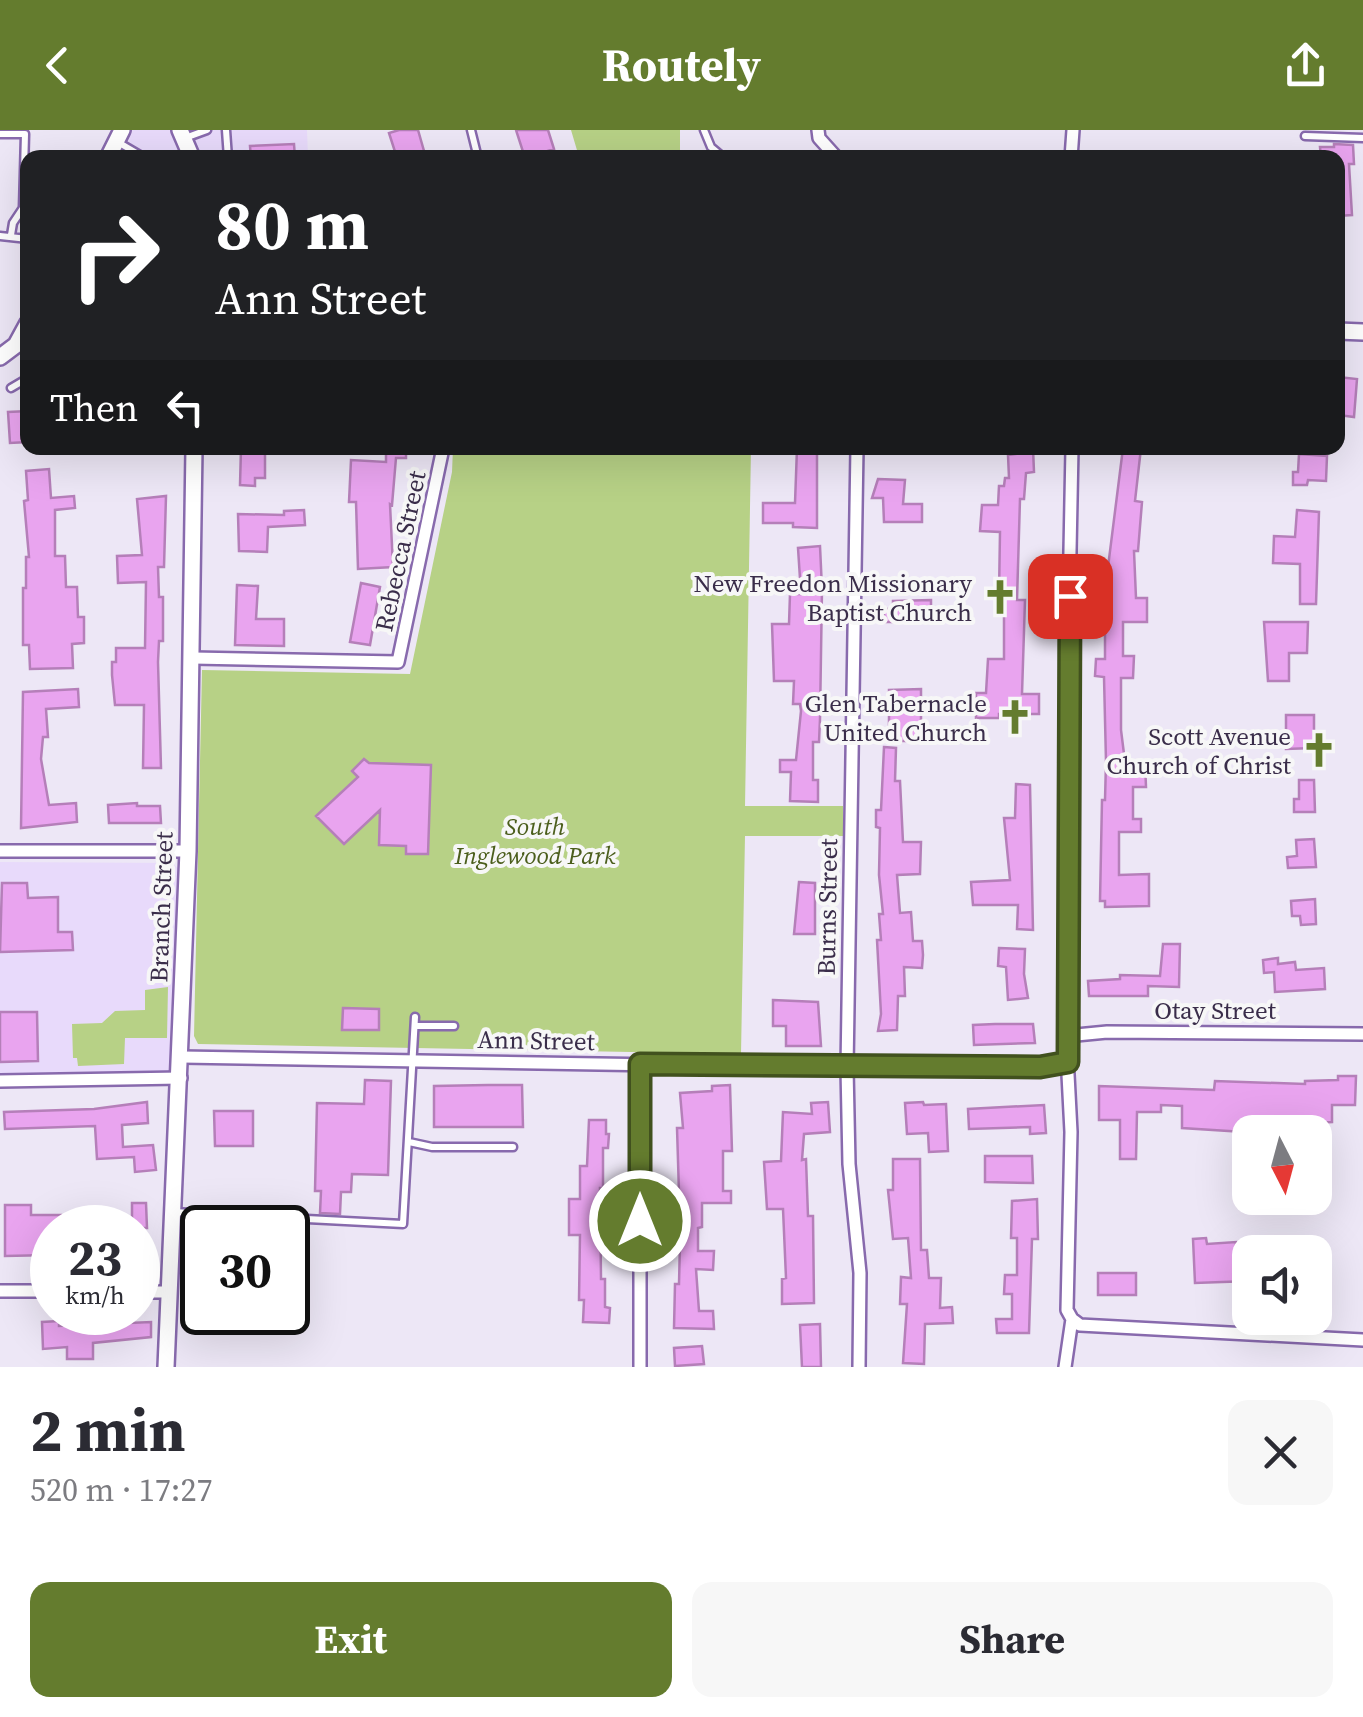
<!DOCTYPE html>
<meta charset="utf-8">
<style>
:root{--surface:#fff;--page:#f7f7f7;--text:#2b2b33;--muted:#7c7c81;--accent:#647c2e}
body{margin:0;font-family:"Source Serif 4",serif;background:var(--page);color:var(--text);height:100vh;display:flex;flex-direction:column;font-size:38px;white-space:nowrap}
*{box-sizing:border-box;margin:0}
p{font-size:32px;color:var(--muted)}
.icon{flex:none;width:55px;height:55px;fill:none;stroke:currentColor;stroke-width:2;stroke-linecap:round;stroke-linejoin:round}
.map{position:relative;height:1237px;overflow:hidden}
.drawer{display:flex;flex-direction:column;background:var(--surface);flex:1}
.drawer>*{flex:none}
.top-card{position:absolute;left:20px;top:20px;width:1325px;height:305px;border-radius:20px;box-shadow:0 10px 40px #0002;background:#202124;color:#fff;overflow:hidden}
.needle{width:65px;rotate:174deg}
.controls{position:absolute;left:1232px;top:985px;display:grid;gap:20px}
.controls a{display:grid;place-items:center;width:100px;height:100px;border-radius:20px;background:var(--surface);box-shadow:0 10px 40px #0002;font-size:50px}
.speed{position:absolute;left:30px;top:1075px;display:flex;gap:20px;font-size:50px;font-weight:700;text-align:center}
.speed>*{display:grid;place-content:center;width:130px;height:130px;border-radius:50%;background:var(--surface);box-shadow:0 10px 40px #0002;line-height:1}
.speed small{font-size:25px;font-weight:400}
.speed .limit{border:5px solid #111;border-radius:15px;background:#fff;color:#111}
.pin{position:absolute;display:grid;place-items:center;width:85px;height:85px;color:#fff;margin:-42px;border-radius:20px;box-shadow:0 5px 15px #0006}
.me{position:absolute;width:110px;margin:-55px;rotate:0deg;stroke-linejoin:round;filter:drop-shadow(0 0 8px #0008)}
.turn{display:flex;align-items:center;gap:35px;height:210px;padding:0 30px;font-size:45px}
.turn .icon{width:130px;height:130px;stroke-width:2.5}
.turn b{display:block;font-size:70px;line-height:85px}
.then{display:flex;align-items:center;height:95px;padding:0 30px;background:#0003;gap:20px;font-size:38px}
.round{display:grid;place-items:center;flex:none;width:105px;height:105px;border-radius:20px;background:var(--page)}
.headline{display:flex;align-items:center;justify-content:space-between;height:170px;padding:0 30px}
h1{font-size:60px;font-weight:700;line-height:75px}
.button{display:flex;gap:20px;margin-top:auto;padding:20px 30px}
.button a{flex:1;height:115px;border-radius:20px;background:var(--accent);color:#fff;font-size:40px;font-weight:700;line-height:115px;text-align:center}
.button a+a{background:var(--page);color:var(--text)}
header{display:flex;justify-content:space-between;align-items:center;height:130px;padding:0 30px;background:var(--accent);color:#fff;font-size:45px;font-weight:700}
.map>svg:first-child{display:block}
.built{fill:#e8dafb}
.green{fill:#b7d186}
.building{fill:#e9a4ef;stroke:#b57fb9;stroke-width:2.5}
.lines{fill:none;stroke-linecap:round;stroke-linejoin:round}
.service-casing{stroke:#886aad;stroke-width:11}
.minor-casing{stroke:#886aad;stroke-width:16}
.tertiary-casing{stroke:#886aad;stroke-width:20}
.service{stroke:#fff;stroke-width:6}
.minor{stroke:#fff;stroke-width:11}
.tertiary{stroke:#fff;stroke-width:15}
.route-casing{stroke:#41511e;stroke-width:25}
.route{stroke:#647c2e;stroke-width:18}
.labels{text-anchor:middle;stroke-width:8;stroke-linejoin:round;paint-order:stroke}
.street-label{font-size:25px;fill:#3a2d4a;stroke:#f7f7f7}
.poi-label{font-size:25px;fill:#3a2d4a;stroke:#f7f7f7;text-anchor:end}
.park-label{font-size:25px;font-style:italic;fill:#4b5e1c;stroke:#f7f7f7}
</style>
<header><svg class="icon" aria-label="back" viewBox="0 0 24 24"><path d="M15 5l-7 7 7 7"/></svg>Routely<svg class="icon" aria-label="share" viewBox="0 0 24 24"><path d="M12 15V3M7 8l5-5 5 5M5 13v7h14v-7"/></svg></header>
<div class="map">
<svg width="1363" height="1237" viewBox="0 0 1363 1237">
<rect width="100%" height="100%" fill="#ede7f6"/>
<path class="built" d="M122,0H307L308,27L108,28Z
M0,732L172,733L179,739L181,948L0,944Z"/>
<path class="green" d="M571,0H680V27H579Z
M453,318H751L745,676H843V706H745L741,924L198,914L194,906L202,540L410,544L452,342Z
M168,857L167,908H125L124,934L78,936L77,928H73L72,894L102,893L115,881L145,880V860Z"/>
<path class="building" d="M399,0H418L426,28H397L389,3Z
M516,0H548L554,19L525,28Z
M294,14L295,28H251L250,16Z
M1334,14L1353,15L1354,34H1349L1352,85L1338,86V28H1321L1320,17H1334Z
M1338,247L1357,249L1354,287L1338,285Z
M28,281V312L10,313L8,282Z
M241,318H265V348H255V356L240,355Z
M386,318H406V328H396L392,375L390,374L393,437L358,439L356,372H349L351,330L386,332Z
M797,318H817V398L793,397V393H763V373H795Z
M1016,318H1033L1034,342L1026,343L1024,369H1020L1017,470H1025L1022,564H1039V584H999V588H976V563H986L988,529H1004V465H999L1000,402L980,401L982,375H998L999,356H1004L1005,348H1009L1008,325L1016,324Z
M1123,318H1141L1135,371L1142,372L1138,421H1134L1136,468H1147V492H1123V526H1134L1133,548H1121V600L1125,632L1145,631L1146,657H1133V689H1141V702H1119V745L1149,744V776L1105,777V771H1100L1102,670H1105L1106,632L1104,547L1095,546L1096,529H1105V492H1098V468H1110L1108,437Z
M1299,324L1327,326L1326,351L1308,350L1307,355H1293V342H1298Z
M49,339L51,368L74,366L75,378L55,380V426H65L66,457H77L78,487H84V513L72,514L73,538L30,539L29,515H23V458H26V427H29L24,371L28,370L26,341Z
M878,349L905,350L903,374H922V392H884L883,368H872Z
M166,366L164,437H158L159,467H163V511H159L158,532L161,638H143L144,575H115L112,545V532H116V518H145L146,452L118,453L117,426L142,425L137,369Z
M304,380L305,395L268,397L267,422L239,421L238,384L284,385V381Z
M1297,380L1319,382L1316,474H1300V434L1273,433L1274,406L1295,407Z
M820,416L822,459L820,589L819,612H813V650H818V672L790,671L791,642H780V630H796L801,581L800,574H793L794,551H774L772,494H789L790,464H801L798,418Z
M361,453L380,457L370,515L350,512Z
M237,455L258,456L256,489H284V516L235,515Z
M931,470V492H884V479H893V471Z
M1264,492H1308L1307,523H1289V551H1268Z
M78,559L79,577L46,579L48,607H43L41,629L49,675L76,673L77,692L21,698L23,562Z
M921,559V611H889V560Z
M1286,585H1314V618L1286,619Z
M884,617L896,618L895,651H900L903,712H921L920,744L897,745L900,783L911,782L913,811H922L923,825L922,838L904,837L905,866H898L897,900L878,901L881,884L877,810H881L879,784H883L879,745L880,698L876,697V680H881Z
M364,629L369,633L431,635L428,724H406V716L379,715L380,680L344,714L316,686L358,647L352,641Z
M1299,650H1314L1315,682H1294V669H1299Z
M1016,654L1030,655L1033,800L1017,799L1018,775H973L971,752L1010,750L1004,688H1015Z
M137,673V676H160L161,693H109L108,675Z
M1314,709L1316,737L1288,738L1287,727L1297,726L1296,710Z
M799,752L815,753V804H794Z
M2,753H27L28,768L58,767V802H72L73,820L0,822Z
M1315,769L1316,794L1301,795L1300,786H1292L1291,771Z
M1163,814H1180L1179,857L1148,856V866H1089L1088,851L1120,849V845L1160,846Z
M999,818L1025,819L1024,844L1028,868L1008,870L1006,837L998,836Z
M1278,828V834L1295,832L1296,840L1324,838L1325,859L1275,862L1274,842L1264,843L1263,830Z
M773,870L818,872L821,916H786V896H773Z
M343,878L379,879V900H342Z
M0,882H37L38,931L0,932Z
M995,894H1033L1035,913L974,915L973,895Z
M1338,946H1356L1355,975H1332V992L1271,995V1001L1244,1002L1182,998V976L1161,975V982H1137L1136,1029H1120V990H1099V956L1214,960L1215,951L1305,954V951L1338,950Z
M365,950L391,951L388,1045L352,1044L351,1062H341L340,1084L320,1083L321,1061H315L317,973L364,974Z
M488,955H522L523,997H434V956Z
M730,955L732,1021H723V1061H731V1073H702V1097L698,1098V1121H714L713,1140L696,1139L699,1181H713L714,1199L674,1198L675,1154H679L680,1112L679,1081H675L676,1063H679L677,998H683L680,963L712,961V956Z
M147,972L148,993L122,995L123,1017L153,1015L156,1040L135,1042L134,1027L97,1029L95,996L5,999L4,982L94,979Z
M828,972L830,1002L804,1004L802,1030L806,1029L808,1086H813L814,1173L782,1174V1149L786,1148L783,1079H767L764,1032L781,1031L783,982L812,984L811,973Z
M923,972L924,975L946,974L948,1021L929,1022L928,1003L907,1004L905,973Z
M1044,975L1046,1003L1030,1004V997L969,999L968,979Z
M214,981H253V1016H215Z
M589,990H606V1004H609L608,1018H603V1058H600L601,1149H605V1177L610,1178L609,1193L583,1192L584,1170H579L580,1105H569V1069H580V1036H587Z
M985,1026H1032L1033,1053L985,1052Z
M893,1029H920L921,1120H927L929,1148H941L940,1178L952,1177L953,1193L925,1194L924,1234L903,1233L907,1174H900L901,1147L911,1148L908,1108L893,1109L888,1060H893Z
M1037,1069L1038,1109H1032L1029,1203H997L996,1189H1012V1164H1004L1005,1145H1017V1108H1011L1012,1071Z
M132,1073H146L147,1098H112V1089L132,1088Z
M5,1075H31V1085H61V1098H52V1125L5,1126Z
M1206,1108L1207,1114L1236,1112V1121L1250,1120V1151L1195,1153L1193,1109Z
M1098,1143H1136V1165H1098Z
M59,1191V1196L151,1192V1207L93,1213V1229H67V1217L43,1219L42,1192Z
M820,1194L821,1237H802L800,1195Z
M702,1216L704,1234L675,1236L674,1218Z"/>
<g class="lines">
<defs>
<path id="service" d="M226,0L228,28
M471,0L478,28
M704,0L711,17L724,28
M0,4H25L23,78L13,93L11,105
M1305,6L1363,8
M185,8L207,0
M116,11L145,28
M0,106L28,109
M11,258L28,248
M415,896H454
M409,1012L432,1017H513
M173,1082L403,1094L415,887"/>
<path id="minor" d="M818,0L819,8L837,28
M1071,28L1073,0
M857,318L847,938L849,1034L860,1143L859,1237
M193,528L398,532L443,318
M0,721H188
M1066,906L1107,902L1363,904
M182,927L847,938L1040,937L1068,931
M0,951L181,948
M0,1161H52
M138,1162H169
M1072,1189L1080,1195L1363,1210
M640,1237V934
M1065,1237L1072,1189L1067,1180L1071,1002L1066,906L1067,575L1072,318"/>
<path id="tertiary" d="M180,0L192,28
M108,28L122,0
M1338,201L1363,202
M0,227L16,215L28,193
M166,1237L188,721L194,318"/>
</defs>
<use href="#service" class="service-casing"/>
<use href="#minor" class="minor-casing"/>
<use href="#tertiary" class="tertiary-casing"/>
<use href="#service" class="service"/>
<use href="#minor" class="minor"/>
<use href="#tertiary" class="tertiary"/>
</g>
<g class="lines">
<defs>
<path id="route" d="M640,1091V934L1040,937L1068,932L1070,466"/>
</defs>
<use href="#route" class="route-casing"/>
<use href="#route" class="route"/>
</g>
<defs>
<symbol id="church-bare" viewBox="-9 -9 18 18"><path d="M-1.2-6h2.4v3.5h3.3v2.4h-3.3V6h-2.4V-.1h-3.3v-2.4h3.3Z" fill="#647c2e" stroke="#f7f7f7" stroke-width="2.5" paint-order="stroke"/></symbol>
</defs>
<g fill-rule="evenodd">
<use href="#church-bare" x="975" y="442" width="50" height="50"/>
<use href="#church-bare" x="990" y="562" width="50" height="50"/>
<use href="#church-bare" x="1294" y="595" width="50" height="50"/>
</g>
<g class="labels">
<g class="street-label">
<text transform="translate(400 421) rotate(-78)" y="9">Rebecca Street</text>
<text transform="translate(161 777) rotate(-88)" y="9">Branch Street</text>
<text transform="translate(827 777) rotate(-89)" y="9">Burns Street</text>
<text x="1215" y="889">Otay Street</text>
<text transform="translate(536 910) rotate(1)" y="9">Ann Street</text>
</g>
<g class="poi-label">
<text x="972" y="462">New Freedon Missionary<tspan x="972" dy="29">Baptist Church</tspan></text>
<text x="987" y="582">Glen Tabernacle<tspan x="987" dy="29">United Church</tspan></text>
<text x="1291" y="615">Scott Avenue<tspan x="1291" dy="29">Church of Christ</tspan></text>
</g>
<g class="park-label">
<text x="535" y="705">South<tspan x="535" dy="29">Inglewood Park</tspan></text>
</g>
</g>
</svg>
<div class="controls">
<a><svg class="needle" viewBox="-14 -14 28 28"><path d="M0-13l5 13h-10z" fill="#e53935"/><path d="M0 13l5-13h-10z" fill="#7c7c81"/></svg></a>
<a><svg class="icon" aria-label="sound" viewBox="0 0 24 24"><path d="M4 9h4l5-4v14l-5-4H4zM17 9q2 3 0 6"/></svg></a>
</div>
<div class="speed"><div>23<small>km/h</small></div><div class="limit">30</div></div>
<div class="pin" style="left:1070px;top:466px;background:#d93025"><svg class="icon" aria-label="arrive" viewBox="0 0 24 24"><path d="M6 21V4h12l-3 4 3 4H6"/></svg></div>
<svg class="me" style="left:640px;top:1091px" viewBox="-20 -20 40 40"><circle r="17" fill="#647c2e" stroke="#fff" stroke-width="3"/><path d="M0-11L8 9 0 5-8 9z" fill="#fff"/></svg>
<div class="top-card">
<div class="turn"><svg class="icon" aria-label="right" viewBox="0 0 24 24"><path d="M7 20v-9h11M14 6l5 5-5 5"/></svg><div><b>80 m</b>Ann Street</div></div>
<div class="then">Then<svg class="icon" aria-label="left" viewBox="0 0 24 24"><path d="M17 20v-9H6M10 6l-5 5 5 5"/></svg></div>
</div>
</div>
<section class="drawer">
<div class="headline"><div><h1>2 min</h1><p>520 m · 17:27</p></div><a class="round"><svg class="icon" aria-label="close" viewBox="0 0 24 24"><path d="M6 6l12 12M18 6L6 18"/></svg></a></div>
<div class="button"><a>Exit</a><a>Share</a></div>
</section>
